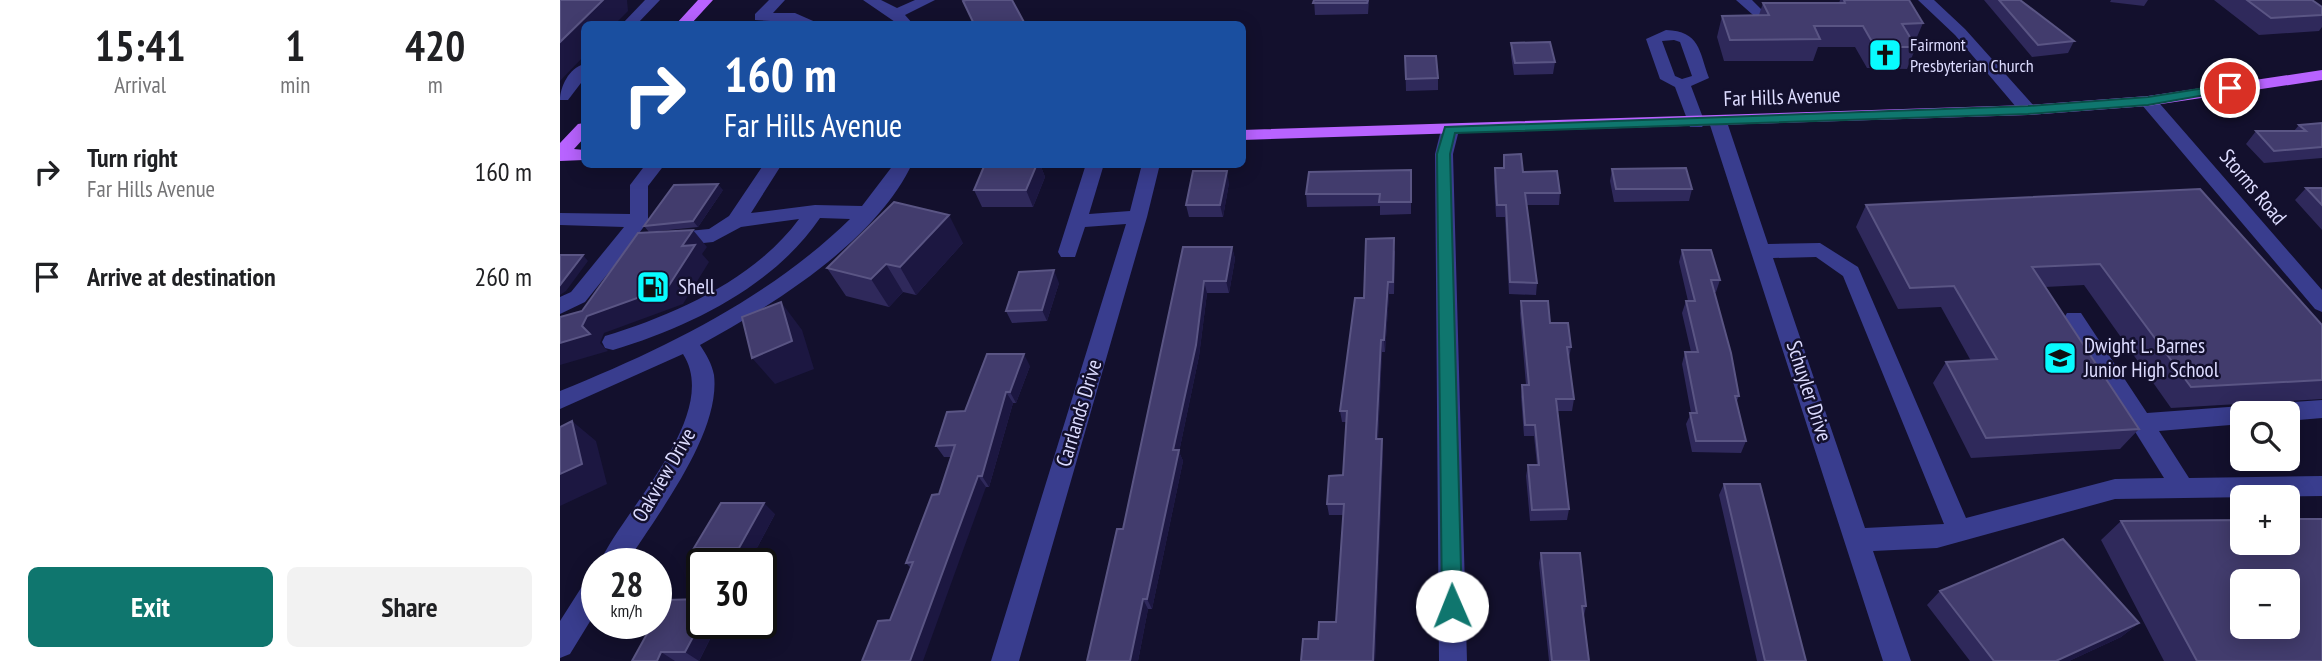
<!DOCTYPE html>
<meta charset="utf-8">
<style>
:root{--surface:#fff;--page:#f2f2f2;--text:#202124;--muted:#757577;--accent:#0f766e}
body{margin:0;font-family:"PT Sans Narrow",sans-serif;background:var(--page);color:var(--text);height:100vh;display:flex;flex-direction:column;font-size:26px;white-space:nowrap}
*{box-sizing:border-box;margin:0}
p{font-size:23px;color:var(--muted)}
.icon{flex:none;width:38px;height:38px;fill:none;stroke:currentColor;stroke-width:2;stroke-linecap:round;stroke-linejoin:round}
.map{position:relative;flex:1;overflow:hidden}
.side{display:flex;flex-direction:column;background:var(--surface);width:560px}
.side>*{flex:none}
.hud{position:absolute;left:21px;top:21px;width:665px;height:147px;border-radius:10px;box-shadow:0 4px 18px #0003;background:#1a4fa0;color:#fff;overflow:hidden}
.buttons{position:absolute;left:1670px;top:401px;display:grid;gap:14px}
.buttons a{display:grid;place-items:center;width:70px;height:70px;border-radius:10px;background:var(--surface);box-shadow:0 4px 18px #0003;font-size:35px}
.speed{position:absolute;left:21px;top:548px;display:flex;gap:14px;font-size:35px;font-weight:700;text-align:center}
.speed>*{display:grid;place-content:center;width:91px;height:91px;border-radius:50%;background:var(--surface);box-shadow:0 4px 18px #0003;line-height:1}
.speed small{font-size:18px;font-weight:400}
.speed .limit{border:4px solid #111;border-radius:10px;background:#fff;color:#111}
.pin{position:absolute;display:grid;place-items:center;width:60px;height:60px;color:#fff;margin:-30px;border:4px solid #fff;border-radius:50%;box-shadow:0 2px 7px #0007}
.me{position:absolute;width:77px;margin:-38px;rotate:359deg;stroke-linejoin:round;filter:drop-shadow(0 0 5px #0008)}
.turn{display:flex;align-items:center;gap:24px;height:147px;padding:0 28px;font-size:32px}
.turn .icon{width:91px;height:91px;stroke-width:2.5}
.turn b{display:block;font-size:49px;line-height:60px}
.eta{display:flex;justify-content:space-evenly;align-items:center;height:119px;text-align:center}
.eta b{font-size:42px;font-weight:700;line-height:49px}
.action{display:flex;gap:14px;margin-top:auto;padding:14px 28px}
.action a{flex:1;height:80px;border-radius:10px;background:var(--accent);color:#fff;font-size:28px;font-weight:700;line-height:80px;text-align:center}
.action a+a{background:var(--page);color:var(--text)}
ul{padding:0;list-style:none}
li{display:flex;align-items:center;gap:21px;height:105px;padding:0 28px}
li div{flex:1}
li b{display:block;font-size:26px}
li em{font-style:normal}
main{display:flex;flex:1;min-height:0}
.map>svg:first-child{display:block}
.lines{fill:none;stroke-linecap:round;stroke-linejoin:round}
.minor{fill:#393d8e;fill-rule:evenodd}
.major{fill:#b863ff;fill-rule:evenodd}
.wall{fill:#2f295b}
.shaded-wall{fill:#1c1741}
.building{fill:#423c6d;stroke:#5a5584;stroke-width:2;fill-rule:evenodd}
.route{fill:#0f766e;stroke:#0a4d48;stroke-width:2}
.labels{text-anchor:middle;stroke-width:5;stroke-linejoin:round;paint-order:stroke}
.far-poi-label{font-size:18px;fill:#dddcff;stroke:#13102d;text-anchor:start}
.street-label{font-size:21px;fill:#dddcff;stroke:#13102d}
.poi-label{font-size:21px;fill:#dddcff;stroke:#13102d;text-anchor:start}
</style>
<main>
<section class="side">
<div class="eta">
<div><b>15:41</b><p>Arrival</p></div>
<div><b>1</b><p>min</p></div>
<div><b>420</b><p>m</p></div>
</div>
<ul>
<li><svg class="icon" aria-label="right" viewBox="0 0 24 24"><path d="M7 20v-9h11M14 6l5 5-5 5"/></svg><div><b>Turn right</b><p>Far Hills Avenue</p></div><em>160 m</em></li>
<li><svg class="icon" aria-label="arrive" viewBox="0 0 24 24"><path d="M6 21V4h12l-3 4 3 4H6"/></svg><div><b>Arrive at destination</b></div><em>260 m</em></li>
</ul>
<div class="action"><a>Exit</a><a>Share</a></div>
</section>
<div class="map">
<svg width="1762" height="661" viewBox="0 0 1762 661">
<rect width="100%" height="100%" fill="#13102d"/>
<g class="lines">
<path class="minor" d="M85,0H100L77,24H62Z
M209,0H225L213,13H235L260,24L195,20V14Z
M303,0H321L337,8L355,0H375L345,15L353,24H338Z
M1176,0H1192L1204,12L1226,8L1233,12L1201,22Z
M1358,0H1374L1405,29L1474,106L1476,110L1474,114H1462L1395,35Z
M1106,30C1140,31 1139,51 1149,78L1131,86L1145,123L1142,127H1130L1115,87L1100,79L1086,39ZM1114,40L1120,42L1132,76L1122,79L1115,76L1102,41Z
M24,64V79L8,100H0C0,87 9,68 24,64Z
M1588,96L1594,97L1762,290V312L1755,309L1582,105V97Z
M1158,117L1167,122L1208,244L1260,243L1298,267L1406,518L1555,479L1604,478L1504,318L1507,313H1521L1587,413L1682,406L1690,409L1692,413H1682V424L1599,431L1629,478L1762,476V496L1555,499L1377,548L1313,551L1351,661H1323L1149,122ZM1256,257L1283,276L1384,524L1305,528L1213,258Z
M890,125L899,130L893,154L907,661H879L875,154L881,130Z
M86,164H105L88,186V221L77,236L149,229L169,216L204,164H222L191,213L255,205L302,206L334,164H352C315,242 213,305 140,345C146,354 152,364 154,375C161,434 96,516 66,564H39C62,511 162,415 123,354L0,409V391C104,349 209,298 290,219L260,218C214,286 130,327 53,350L45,348L42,342L45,336C114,315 195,279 239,219L181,227L153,242L66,251L25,302L0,314V297L11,292L64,227L0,225V213L70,214V185Z
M526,164H544L529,214L570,211L582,164H600L587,217L459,661H431L566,224L525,227L515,257H501L498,252Z
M1762,400V418L1727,421V413H1695L1698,407L1706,404Z
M37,574V610L10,654L0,658V621L28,577Z"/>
<path class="major" d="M138,0H153L131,24H116Z
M1762,70V80L1588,106L1468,115L682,140V130L1468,105L1588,96Z
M24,123V138L14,149L24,150V160L0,161V143L18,124Z"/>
</g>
<path class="wall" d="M754,0H809L808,14L755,15Z
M1280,0H1349L1363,23L1354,44L1356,47L1347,69L1307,68L1295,47H1258L1253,61H1164L1157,37L1162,16L1199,15L1203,3H1279Z
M1424,0H1460L1514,41L1508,53L1472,57Z
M1551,0H1588L1584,6L1550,2Z
M1654,0H1752L1762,7V27L1759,31L1699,35Z
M951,43L995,62L993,74L954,75L951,55Z
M845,56L878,78V90L846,91Z
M1762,123V158L1704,163L1686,144L1696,131H1734L1739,125Z
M944,155L963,172L1000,193L999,205H967L977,283L976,295L949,294L945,217H936L934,180L935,168H943Z
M425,164H480L485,177L473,207H422L414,190Z
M1052,169L1132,189L1129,201L1054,202L1050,181Z
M851,170V214L820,215V206L747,207L746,194Z
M669,183L663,217H629L626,205Z
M1746,188H1762V230L1735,200Z
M1640,189L1762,325V399L1611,408L1524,285L1485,287L1579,429L1560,449L1411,458L1373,383L1386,362L1411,361L1381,307L1338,309L1296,227L1306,205Z
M163,190L138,227L89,232L84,226Z
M403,243L356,295L343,292L329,307L286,296L267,268Z
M623,247H672L675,259L669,293H647L639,356L619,452L623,461L592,609H588L578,661H527L563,529Z
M835,250L834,294H829L825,352H822L818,439H822L823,451L815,661L758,639L776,622L783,515H769L767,504L783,475L786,422H782L780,411L804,298Z
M1122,250L1160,280L1156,292H1154L1179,396L1176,403L1186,441L1181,453L1132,452L1126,424L1131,413L1122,364L1125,352H1131L1122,313L1126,301H1128L1119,262Z
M499,283L487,321L452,323L446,311Z
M961,301L990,323L1011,347L1009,359L1014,399L1012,411H997L1009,509L1007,520L970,521L966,476L968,465H977L974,436H964L961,397L962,385H966L960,313Z
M470,366L456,403H453L429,487H426L330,620L351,568L346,563L379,494L391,457H384L376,446L405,411Z
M1164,484L1246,661H1197L1159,495Z
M215,514L191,559H147L134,548Z
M1561,521L1762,661H1604L1541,540Z
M981,553L1026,606L1024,616L1029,661H989L979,563Z
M1380,591L1579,623L1561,637L1509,661H1410L1367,605Z
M142,623H158L139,661H72Z"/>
<path class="shaded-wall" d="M43,0H67L68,11L55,24H24V56L0,81V42Z
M477,164H480L485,177L473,207L466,190Z
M667,171L669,183L663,217L660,205Z
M158,184L163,190L138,227L133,221Z
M389,215L403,243L356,295L340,267Z
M133,230L147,247L142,254L149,262L123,304L44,333L40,343L48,351L0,365V343L22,326L27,316L122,246Z
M672,247L675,259L669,293L666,281Z
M23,255L28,261L6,291L0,295V285Z
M326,264L343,292L329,307L311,279Z
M494,270L499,283L487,321L482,310Z
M644,281L647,293L639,356L619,452L623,461L592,609L587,599L613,450Z
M828,282L829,294L825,352L824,340Z
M221,302L242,330L254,369L215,384L192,358Z
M821,340L822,352L817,451L816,439Z
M464,354L470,366L456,403L450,392Z
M446,392L453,403L429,487L422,476Z
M12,421L36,441L47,484L0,506V474Z
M822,439L823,451L815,661H813Z
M418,476L426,487L363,661H350Z
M204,503L215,514L191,559L179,548Z
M583,599L588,609L578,661H570Z
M142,620V623H158L139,661L125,652Z
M1579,623L1561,637L1509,661H1496Z
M101,652L115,661H97Z"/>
<path class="building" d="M0,0H43L0,42Z
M406,0H452L465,24H414L403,1Z
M754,0H808L807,3H753Z
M1284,0H1349L1363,23L1342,24L1356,47H1315L1303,26H1254L1260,39L1170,40L1162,16L1209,15L1203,3H1285Z
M1439,0H1460L1514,41L1478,45Z
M1687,0H1752L1762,7V15L1711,18Z
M990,42L995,62L955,63L951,43Z
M845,56H876L878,78L846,79Z
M1762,123V147L1714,151L1696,131H1746L1739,125Z
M961,154L963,172L997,171L1000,193H965L977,283L950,282L946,205H937L935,168H944V155Z
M425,164H477L466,190H414Z
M1126,168L1132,189H1056L1052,169Z
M851,170V202H819L820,194H746L749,172Z
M633,171H667L660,205H626Z
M158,184L133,221L84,226L114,185Z
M1746,188H1762V205Z
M1640,189L1762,325V380L1631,387L1540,264L1472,267L1579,429L1426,438L1386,362L1437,359L1394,286L1350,288L1306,205Z
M334,202L389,215L340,267L326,264L311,279L267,268Z
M133,230L122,246L135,245L108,287L27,316L22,326L30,334L0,343V317L22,311L78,233Z
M834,238L833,282H828L824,340H821L816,439H822L813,661H741L743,639H758L759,622H776L784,504H767L769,476L783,475L787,411H780L795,298H804L806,239Z
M623,247H672L666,281H644L636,345L613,450H619L587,599H583L570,661H527L557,529H563Z
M1122,250H1151L1160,280H1151L1171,353L1179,396H1175L1186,441H1136L1130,413H1137L1125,352H1138L1126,301H1135Z
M0,255H23L0,285Z
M494,270L482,310L446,311L459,272Z
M961,301H988L990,323H1008L1011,347H1007L1014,399H996L1009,509L972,510L968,465H979L975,425H965L962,385H969Z
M221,302L232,341L192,358L182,317Z
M427,354H464L450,392H446L422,476H418L350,661H302L318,621L330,620L353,562L346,563L372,495L379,494L395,445L376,446L387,412L405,411Z
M12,421L22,464L0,474V427Z
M1164,484H1200L1246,661H1205Z
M161,503H204L179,548H134Z
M1727,519H1762V661H1637L1561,521L1682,520V542H1727ZM1682,581H1727V626H1682Z
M1503,539L1579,623L1496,661H1434L1380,591Z
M981,553H1020L1026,606H1022L1029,661H992Z
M142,599V620L125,652H101L97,661H72L93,623H96V617L106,600Z"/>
<path class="route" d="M1670,84L1674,85V90L1588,105L1468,114L895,133L890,154L902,606L899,613L892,616L885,613L882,606L877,154L885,127L1468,106L1588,97Z"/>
<defs>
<symbol id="church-square" viewBox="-11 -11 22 22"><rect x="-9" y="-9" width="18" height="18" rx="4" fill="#08fbff" stroke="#13102d"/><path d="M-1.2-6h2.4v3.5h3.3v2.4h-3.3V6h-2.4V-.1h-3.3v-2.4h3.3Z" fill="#111"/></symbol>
<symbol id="fuel-square" viewBox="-11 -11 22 22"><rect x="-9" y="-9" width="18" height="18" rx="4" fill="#08fbff" stroke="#13102d"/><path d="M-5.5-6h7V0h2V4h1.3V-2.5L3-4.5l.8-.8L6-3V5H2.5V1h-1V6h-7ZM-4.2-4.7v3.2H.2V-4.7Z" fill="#111"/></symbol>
<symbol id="school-square" viewBox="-11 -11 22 22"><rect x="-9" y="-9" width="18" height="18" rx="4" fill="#08fbff" stroke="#13102d"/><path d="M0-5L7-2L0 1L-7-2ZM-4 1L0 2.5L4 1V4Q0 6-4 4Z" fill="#111"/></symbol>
</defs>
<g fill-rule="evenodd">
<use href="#church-square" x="1306" y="36" width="38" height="38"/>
<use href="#fuel-square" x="74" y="268" width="38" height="38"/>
<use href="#school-square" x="1481" y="339" width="38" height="38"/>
</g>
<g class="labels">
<g class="far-poi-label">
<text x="1350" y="51">Fairmont<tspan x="1350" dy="21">Presbyterian Church</tspan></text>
</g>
<g class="street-label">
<text transform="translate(1222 97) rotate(-2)" y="7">Far Hills Avenue</text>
<text transform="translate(1693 187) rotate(50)" y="7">Storms Road</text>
<text transform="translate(1249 391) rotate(72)" y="7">Schuyler Drive</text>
<text transform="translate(519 413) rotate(-73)" y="7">Carrlands Drive</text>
<text transform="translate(104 475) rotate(-60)" y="7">Oakview Drive</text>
</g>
<g class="poi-label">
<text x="118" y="294">Shell</text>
<text x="1524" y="353">Dwight L. Barnes<tspan x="1524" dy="24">Junior High School</tspan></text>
</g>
</g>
</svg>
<div class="buttons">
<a><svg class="icon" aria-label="search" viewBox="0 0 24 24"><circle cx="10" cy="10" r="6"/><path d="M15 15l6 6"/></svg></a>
<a>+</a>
<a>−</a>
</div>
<div class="speed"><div>28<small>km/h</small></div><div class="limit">30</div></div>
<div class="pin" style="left:1670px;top:88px;background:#d93025"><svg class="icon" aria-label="arrive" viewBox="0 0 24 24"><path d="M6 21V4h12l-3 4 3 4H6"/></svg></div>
<svg class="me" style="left:892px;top:606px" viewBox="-20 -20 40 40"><circle r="19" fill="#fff"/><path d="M0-13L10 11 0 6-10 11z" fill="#0f766e"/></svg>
<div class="hud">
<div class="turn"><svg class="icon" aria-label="right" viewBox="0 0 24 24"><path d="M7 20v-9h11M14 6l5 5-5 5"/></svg><div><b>160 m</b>Far Hills Avenue</div></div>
</div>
</div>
</main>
